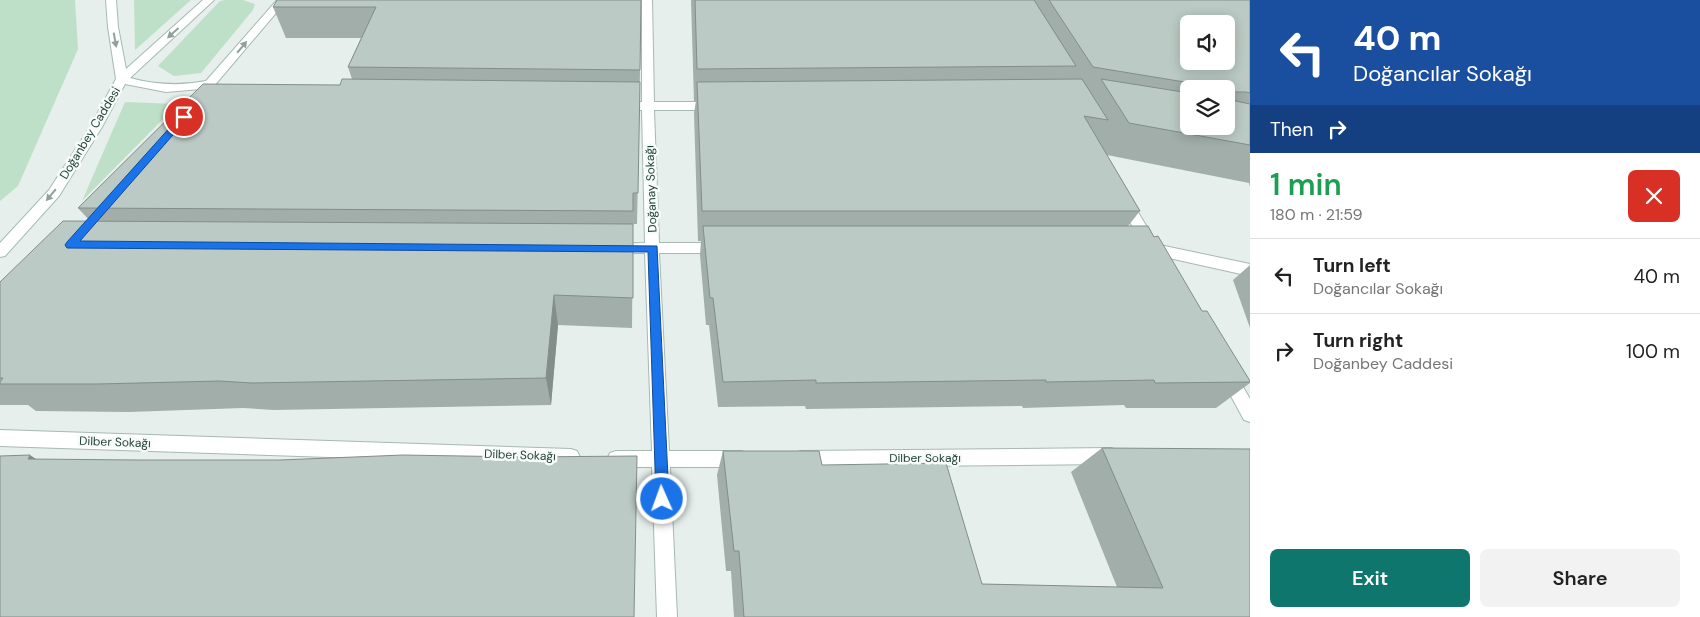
<!DOCTYPE html>
<meta charset="utf-8">
<style>
:root{--surface:#fff;--page:#f2f2f2;--text:#222;--muted:#767676;--line:#e0e0e0;--accent:#0f766e}
body{margin:0;font-family:"DM Sans",sans-serif;background:var(--page);color:var(--text);height:100vh;display:flex;flex-direction:column;font-size:19px;white-space:nowrap}
*{box-sizing:border-box;margin:0}
p{font-size:16px;color:var(--muted)}
.icon{flex:none;width:28px;height:28px;fill:none;stroke:currentColor;stroke-width:2;stroke-linecap:round;stroke-linejoin:round}
.map{position:relative;flex:1;overflow:hidden}
.details{display:flex;flex-direction:column;background:var(--surface);width:450px}
.details>*{flex:none}
.banner{background:#1a4fa0;color:#fff;overflow:hidden}
.controls{position:absolute;left:1180px;top:15px;display:grid;gap:10px}
.controls a{display:grid;place-items:center;width:55px;height:55px;border-radius:8px;background:var(--surface);box-shadow:0 2px 12px #0003;font-size:25px}
.pin{position:absolute;display:grid;place-items:center;width:42px;height:42px;color:#fff;margin:-21px;border:2px solid #fff;border-radius:50%;box-shadow:0 1px 5px #0007}
.me{position:absolute;width:55px;margin:-28px;rotate:358deg;stroke-linejoin:round;filter:drop-shadow(0 0 4px #0008)}
.turn{display:flex;align-items:center;gap:18px;height:105px;padding:0 20px;font-size:22px}
.turn .icon{width:65px;height:65px;stroke-width:2.5}
.turn b{display:block;font-size:35px;line-height:42px}
.then{display:flex;align-items:center;height:48px;padding:0 20px;background:#0003;gap:10px;font-size:19px}
.round{display:grid;place-items:center;flex:none;width:52px;height:52px;border-radius:8px;background:var(--page)}
.overview{display:flex;align-items:center;justify-content:space-between;height:85px;padding:0 20px}
h1{font-size:30px;font-weight:600;line-height:38px;color:#1e9e55}
.cta{display:flex;gap:10px;margin-top:auto;padding:10px 20px}
.cta a{flex:1;height:58px;border-radius:8px;background:var(--accent);color:#fff;font-size:20px;font-weight:600;line-height:58px;text-align:center}
.cta a+a{background:var(--page);color:var(--text)}
ul{padding:0;list-style:none}
li{display:flex;align-items:center;gap:15px;height:75px;padding:0 20px;border-top:1px solid var(--line)}
li div{flex:1}
li b{display:block;font-size:19px}
li em{font-style:normal}
main{display:flex;flex:1;min-height:0}
.map>svg:first-child{display:block}
.green{fill:#bfe0c8}
.lines{fill:none;stroke-linecap:round;stroke-linejoin:round}
.street-casing{stroke:#a8b8b2;stroke-width:2}
.secondary-casing{stroke:#a4bbb3;stroke-width:2}
.street{fill:#fff;fill-rule:evenodd}
.secondary{fill:#fff;fill-rule:evenodd}
.wall{fill:#a1aea9;fill-rule:evenodd}
.shaded-wall{fill:#838d89}
.building{fill:#bbcac4;stroke:#838d89;fill-rule:evenodd}
.oneway{fill:#92a09c}
.route{fill:#1a73e8;stroke:#114b97}
.labels{text-anchor:middle;stroke-width:5;stroke-linejoin:round;paint-order:stroke}
.street-label{font-size:12px;fill:#24423a;stroke:#f7fbf9}
</style>
<main>
<div class="map">
<svg width="1250" height="617" viewBox="0 0 1250 617">
<rect width="100%" height="100%" fill="#e6efeb"/>
<path class="green" d="M0,0H75L78,49L18,186L0,201Z
M134,0H191L135,50Z
M225,0H243L255,4L253,10L201,73L174,76L158,66L220,1Z
M125,102L178,104L82,201Z"/>
<g class="lines">
<defs>
<path id="street" d="M642,0H652L654,102H715L721,106L715,110H654L659,243H721L726,244L728,248L726,252L721,253H659L669,451H741L747,453L750,459L747,465L741,467H670L677,617H657L652,467H616L610,465L607,459L610,453L616,451H652L645,253H614L609,252L607,248L609,244L645,243L642,110H621L615,106L621,102H642Z
M1125,197L1130,199L1156,242L1155,244L1250,264V276L1142,252L1140,248L1143,244L1118,202L1120,199Z
M1228,369L1234,371L1250,399V422L1244,420L1220,376L1222,371Z
M0,430L571,449L577,451L580,457L577,463L571,465L0,446Z
M1111,448L1117,450L1120,456L1117,462L1111,464L801,467L795,465L792,459L795,453L801,451Z"/>
<path id="secondary" d="M106,0H116L118,27L126,69L203,0H214L130,78C156,85 180,86 206,81L277,0H287L214,86L203,103H195L193,100L201,89L166,92L125,84L102,127L59,196L5,256L0,257V243L49,190L90,127L116,79L108,27Z"/>
</defs>
<use href="#street" class="street-casing"/>
<use href="#secondary" class="secondary-casing"/>
<use href="#street" class="street"/>
<use href="#secondary" class="secondary"/>
</g>
<path class="wall" d="M641,0L640,70L637,224H633L632,328L558,325L551,405L274,410L243,408L129,412L36,411L28,405H0V282L90,221L78,208L352,79L348,67L361,38H286L273,7Z
M691,0H1250V187L1249,183L1107,155L1140,211L1128,226L1154,237L1202,311L1250,381V383L1216,408H1126L1124,405L1023,408L1022,406L806,409L805,406L718,407L709,325H706L700,255L701,241H698L694,113L696,101H694ZM1189,89H1226V126H1189Z
M1250,265V328L1233,280Z
M1102,448L1250,617H734L731,571H726L717,475L723,451L822,465L982,584L1117,587L1071,472Z"/>
<path class="shaded-wall" d="M554,295L558,325L551,405L546,378Z
M30,455L66,479L28,459Z"/>
<path class="building" d="M277,0H641L640,70L348,67L376,7H273Z
M695,0H1034L1076,66L697,69Z
M1049,0H1250V93L1246,92H1226V89H1215V87L1093,67ZM1189,24H1226V61H1189Z
M342,79L640,82L638,193H633V211L78,208L203,84L340,85Z
M1082,79L1108,120L1084,116L1140,211H702L697,82Z
M1101,79L1189,93V126H1226V99L1250,104V145L1129,123Z
M63,221L633,224V298L554,295L546,378L252,383L219,381L98,384H0V382L3,378H0V282Z
M703,226H1148L1154,237L1158,236L1202,311H1207L1250,381V382L1155,383L1154,380L1046,382V380L816,383V380L723,382L713,298H710Z
M1102,448L1250,449V617H744L739,551H734L723,451H819L822,465L946,463L982,584L1163,588Z
M30,455L28,459L138,460H280L403,455L523,457L637,456L634,617H0V456Z"/>
<defs><path id="oneway-solid" d="M-6-.8H1V-3.2L6.5 0L1 3.2V.8H-6Z" transform="scale(1.25)"/></defs>
<g class="oneway">
<use href="#oneway-solid" transform="translate(173 33) rotate(138)"/>
<use href="#oneway-solid" transform="translate(115 40) rotate(80)"/>
<use href="#oneway-solid" transform="translate(242 47) rotate(-50)"/>
<use href="#oneway-solid" transform="translate(51 195) rotate(130)"/>
</g>
<path class="route" d="M184,114L189,117L187,119L80,241L657,246L669,499L667,504L662,506L658,504L656,499L648,252L67,248L65,245L67,242L181,115Z"/>
<g class="labels">
<g class="street-label">
<text transform="translate(90 133) rotate(-59)" y="4">Doğanbey Caddesi</text>
<text transform="translate(651 189) rotate(-92)" y="4">Doğanay Sokağı</text>
<text transform="translate(115 442) rotate(2)" y="4">Dilber Sokağı</text>
<text transform="translate(520 455) rotate(2)" y="4">Dilber Sokağı</text>
<text x="925" y="462">Dilber Sokağı</text>
</g>
</g>
</svg>
<div class="controls">
<a><svg class="icon" aria-label="sound" viewBox="0 0 24 24"><path d="M4 9h4l5-4v14l-5-4H4zM17 9q2 3 0 6"/></svg></a>
<a><svg class="icon" aria-label="layers" viewBox="0 0 24 24"><path d="M12 4l9 5-9 5-9-5zM3 14l9 5 9-5"/></svg></a>
</div>
<div class="pin" style="left:184px;top:117px;background:#d93025"><svg class="icon" aria-label="arrive" viewBox="0 0 24 24"><path d="M6 21V4h12l-3 4 3 4H6"/></svg></div>
<svg class="me" style="left:662px;top:499px" viewBox="-20 -20 40 40"><circle r="17" fill="#1a73e8" stroke="#fff" stroke-width="3"/><path d="M0-11L8 9 0 5-8 9z" fill="#fff"/></svg>
</div>
<section class="details">
<div class="banner">
<div class="turn"><svg class="icon" aria-label="left" viewBox="0 0 24 24"><path d="M17 20v-9H6M10 6l-5 5 5 5"/></svg><div><b>40 m</b>Doğancılar Sokağı</div></div>
<div class="then">Then<svg class="icon" aria-label="right" viewBox="0 0 24 24"><path d="M7 20v-9h11M14 6l5 5-5 5"/></svg></div>
</div>
<div class="overview"><div><h1>1 min</h1><p>180 m · 21:59</p></div><a class="round" style="background:#d93025;color:#fff"><svg class="icon" aria-label="close" viewBox="0 0 24 24"><path d="M6 6l12 12M18 6L6 18"/></svg></a></div>
<ul>
<li><svg class="icon" aria-label="left" viewBox="0 0 24 24"><path d="M17 20v-9H6M10 6l-5 5 5 5"/></svg><div><b>Turn left</b><p>Doğancılar Sokağı</p></div><em>40 m</em></li>
<li><svg class="icon" aria-label="right" viewBox="0 0 24 24"><path d="M7 20v-9h11M14 6l5 5-5 5"/></svg><div><b>Turn right</b><p>Doğanbey Caddesi</p></div><em>100 m</em></li>
</ul>
<div class="cta"><a>Exit</a><a>Share</a></div>
</section>
</main>
